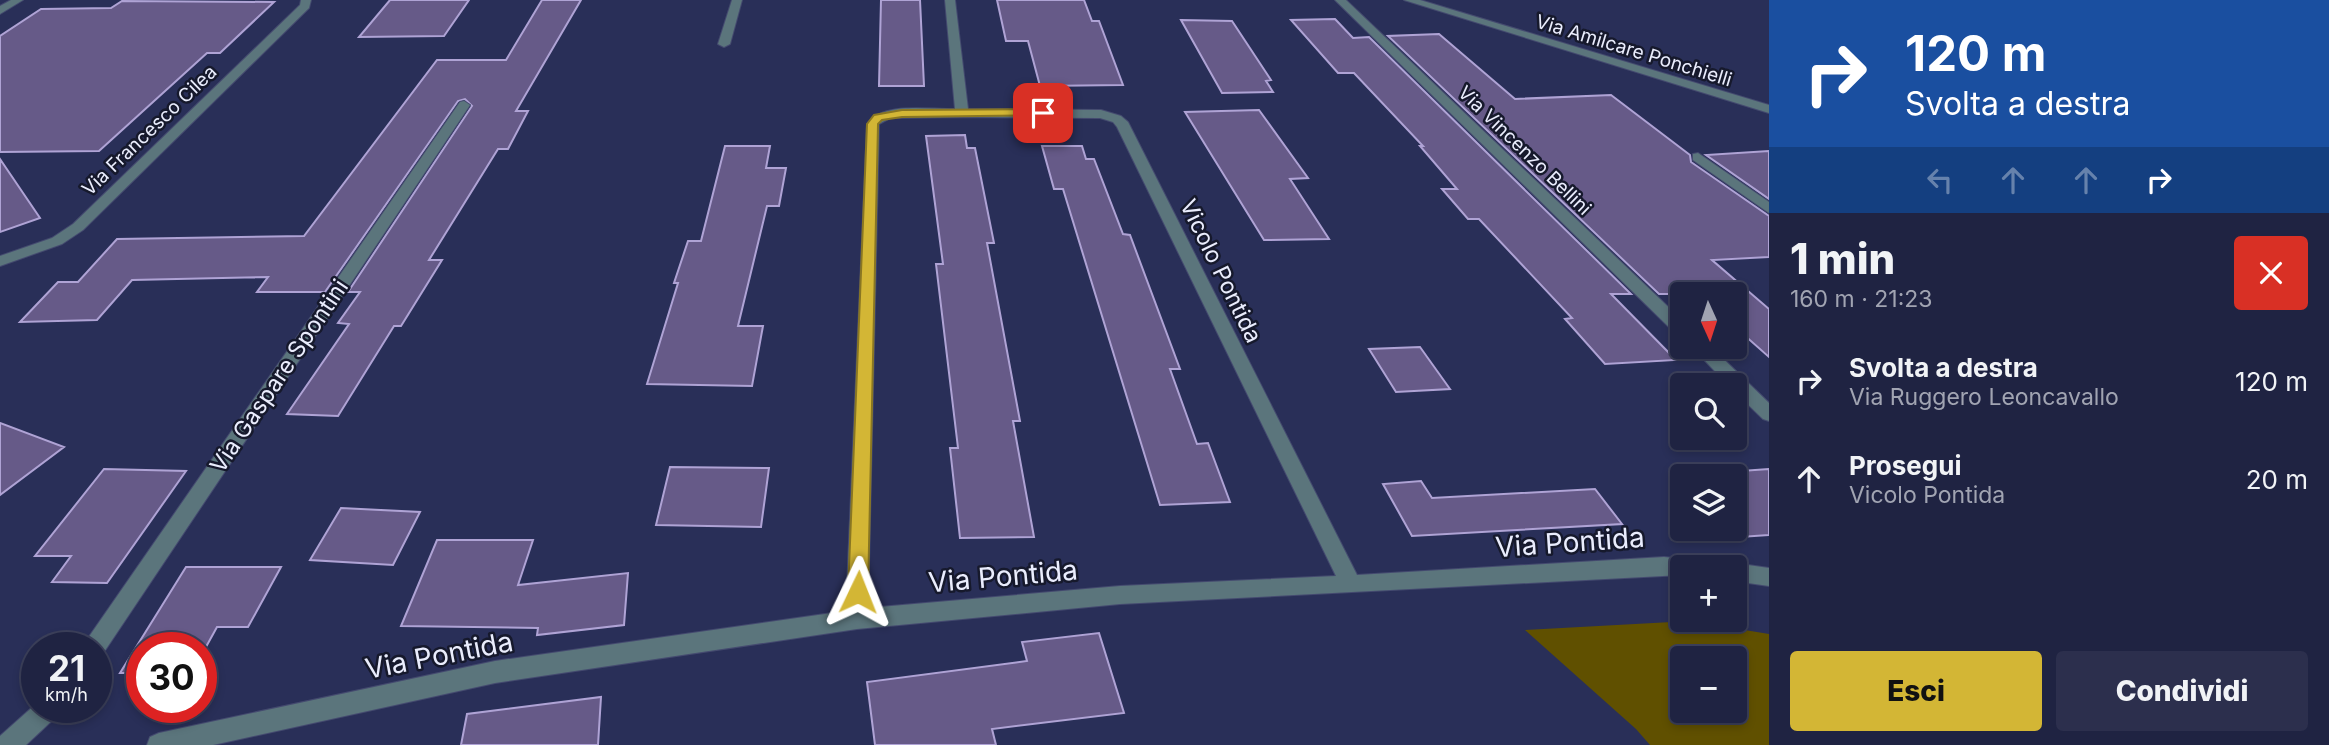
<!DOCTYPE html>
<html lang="it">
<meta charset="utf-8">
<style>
:root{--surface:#1f2342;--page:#2c2f4d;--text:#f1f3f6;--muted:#a1a4b2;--line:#3c405b;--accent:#d3b635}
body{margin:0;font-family:Inter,sans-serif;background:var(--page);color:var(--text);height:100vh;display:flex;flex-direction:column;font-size:26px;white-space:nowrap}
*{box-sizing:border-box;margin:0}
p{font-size:23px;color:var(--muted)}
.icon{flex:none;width:38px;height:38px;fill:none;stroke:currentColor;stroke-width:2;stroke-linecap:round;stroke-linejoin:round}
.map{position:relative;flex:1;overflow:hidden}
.side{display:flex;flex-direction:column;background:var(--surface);width:560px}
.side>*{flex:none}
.hud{background:#1a4fa0;color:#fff;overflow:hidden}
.needle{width:46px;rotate:177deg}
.controls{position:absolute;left:1670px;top:282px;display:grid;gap:14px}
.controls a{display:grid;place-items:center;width:77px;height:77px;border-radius:7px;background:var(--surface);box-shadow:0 4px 10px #0003,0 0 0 2px var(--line);font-size:35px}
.speed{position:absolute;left:21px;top:632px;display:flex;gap:14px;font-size:35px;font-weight:700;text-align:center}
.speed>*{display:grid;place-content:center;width:91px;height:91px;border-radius:50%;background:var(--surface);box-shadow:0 4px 10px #0003,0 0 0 2px var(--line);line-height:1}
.speed small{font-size:18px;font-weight:400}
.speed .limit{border:10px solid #d22;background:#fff;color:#111}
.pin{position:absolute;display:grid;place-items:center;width:60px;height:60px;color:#fff;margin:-30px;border-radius:14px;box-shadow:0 4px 10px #0006}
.me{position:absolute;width:77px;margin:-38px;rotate:2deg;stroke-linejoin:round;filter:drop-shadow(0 0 5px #0008)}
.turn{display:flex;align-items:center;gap:24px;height:147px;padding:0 21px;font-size:32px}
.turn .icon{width:91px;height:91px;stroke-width:2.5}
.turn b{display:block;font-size:49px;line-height:60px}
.lanes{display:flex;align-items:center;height:66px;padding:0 21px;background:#0003;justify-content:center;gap:35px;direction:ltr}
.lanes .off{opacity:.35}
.round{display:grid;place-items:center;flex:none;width:74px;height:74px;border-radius:7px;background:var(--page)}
.head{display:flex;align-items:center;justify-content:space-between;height:119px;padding:0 21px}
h1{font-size:42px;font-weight:800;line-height:52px}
.button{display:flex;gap:14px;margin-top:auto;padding:14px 21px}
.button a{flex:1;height:80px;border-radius:7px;background:var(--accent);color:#111;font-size:28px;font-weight:800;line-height:80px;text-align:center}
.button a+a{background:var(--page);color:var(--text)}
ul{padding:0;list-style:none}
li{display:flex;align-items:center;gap:21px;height:98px;padding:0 21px}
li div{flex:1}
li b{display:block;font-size:26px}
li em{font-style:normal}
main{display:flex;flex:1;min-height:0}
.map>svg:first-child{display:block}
.green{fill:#605000;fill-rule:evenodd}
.building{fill:#665a88;stroke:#afa3d5;stroke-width:2}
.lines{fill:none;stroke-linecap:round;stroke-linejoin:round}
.minor-casing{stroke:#444a6f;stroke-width:2}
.minor{fill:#5b757c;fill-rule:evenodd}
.route{fill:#d3b635;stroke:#897622;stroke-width:2}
.labels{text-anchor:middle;stroke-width:5;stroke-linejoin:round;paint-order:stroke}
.far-street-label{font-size:19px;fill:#eaedfd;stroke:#16192c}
.street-label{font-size:23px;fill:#eaedfd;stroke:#16192c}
.near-street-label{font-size:28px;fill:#eaedfd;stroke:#16192c}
</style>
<main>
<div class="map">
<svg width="1769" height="745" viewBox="0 0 1769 745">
<rect width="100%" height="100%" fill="#292f58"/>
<path class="green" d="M1690,621L1769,634V745H1650L1636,729L1525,630ZM1682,658H1734V710H1682Z"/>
<path class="building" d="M390,0H469L444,36L359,37Z
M542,0H581L516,111H528L508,149H498L429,260H442L401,326H394L338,416L287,414L349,324L338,323L360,292H348L472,106L465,99L458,101L325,292H257L268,277L132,280L97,320L20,322L58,282H78L117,239L304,236L437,60H506Z
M881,0H920L924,86H879Z
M997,0H1084L1092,21H1099L1123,85L1040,86L1028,41H1006Z
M122,1L274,2L220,53H207L99,151L0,152V36L41,9L111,8Z
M1335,19L1353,38L1369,37L1631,294H1611L1676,360L1605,364L1565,319L1572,318L1479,219H1468L1442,189H1457L1420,146H1423L1354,73H1338L1291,20Z
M1181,20L1232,21L1271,80L1266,81L1273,92L1222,93Z
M1439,34L1515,99L1611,95L1690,155L1691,162L1769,216V257L1712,260L1769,309V357L1734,326V294H1659L1388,36Z
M1259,110L1308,178L1290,179L1329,239L1264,240L1185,112Z
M965,135L967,148H975L994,243H987L1020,421H1013L1034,537L960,538L950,448H958L936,264H943L926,136Z
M725,146H770L766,168H786L779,206H767L738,326H763L752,386L647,384L678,283H674L688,241H701Z
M1042,146H1082L1086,159H1094L1123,234L1130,235L1180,369H1170L1197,444L1208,443L1230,502L1160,505L1063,189H1054Z
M1769,151V199L1706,155Z
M0,159L40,218L0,232Z
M1420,347L1450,389L1396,392L1369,349Z
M0,423L64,447L0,495Z
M670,467L769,468L761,527L656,525Z
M104,469L186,471L107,583L52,582L71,556H35Z
M1769,469V535L1725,538L1716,528H1734V476H1682V490L1670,476Z
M1421,481L1432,498L1595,489L1622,524L1412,536L1383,484Z
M341,508L420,512L393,565L310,560Z
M437,540H533L518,585L628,573L624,625L537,635L538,628L401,626Z
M186,567H281L248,627H217L201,656V648H142V673H120Z
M1099,633L1124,713L992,729L996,745H875L867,682L1027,661L1022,642Z
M601,697L598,745H461L467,714Z"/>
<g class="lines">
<defs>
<path id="minor" d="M11,0H23L0,14V6Z
M301,0H311L309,8L83,230L62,244L0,266V256L52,238L73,224L300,5Z
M732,0H742L730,44L724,47L718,44Z
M945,0H955L968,109L1101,110L1121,116L1128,122L1357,575L1664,557L1702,561L1706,567H1682V575L1120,604L857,629L495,683L213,745H147L150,737L159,733L495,661L846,611L867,124C884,101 929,110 955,109ZM962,117L1100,118L1113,122L1117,127L1336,576L1120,586L868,608L879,124L890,118Z
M1335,0H1346L1682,320V335L1676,334Z
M1404,0H1420L1769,105V113Z
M464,101L470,105L102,655L96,657V648H83L86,641L460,102Z
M1698,153L1769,202V213L1693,160V154Z
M1691,346H1710L1769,403V421L1763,419L1734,391V385H1728Z
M1734,563L1769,568V586L1734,581V567H1726Z
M37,703V707H62L58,715L26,745H0V736Z"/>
</defs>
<use href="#minor" class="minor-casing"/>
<use href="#minor" class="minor"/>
</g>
<path class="route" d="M1043,109L1049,113L1047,115L902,117L882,120L878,124L868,592L865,597L858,600L851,597L848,592L867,124L874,115L902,110Z"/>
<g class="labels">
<g class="far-street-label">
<text transform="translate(1634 50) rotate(17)" y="7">Via Amilcare Ponchielli</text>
<text transform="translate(149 130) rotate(-44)" y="7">Via Francesco Cilea</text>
<text transform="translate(1525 150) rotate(44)" y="7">Via Vincenzo Bellini</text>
</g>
<g class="street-label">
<text transform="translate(1221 271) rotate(64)" y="8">Vicolo Pontida</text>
<text transform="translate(279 376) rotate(-56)" y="8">Via Gaspare Spontini</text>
</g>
<g class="near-street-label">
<text transform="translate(1570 542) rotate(-4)" y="10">Via Pontida</text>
<text transform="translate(1003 576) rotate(-5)" y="10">Via Pontida</text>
<text transform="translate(439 655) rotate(-11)" y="10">Via Pontida</text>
</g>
</g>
</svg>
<div class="controls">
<a><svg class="needle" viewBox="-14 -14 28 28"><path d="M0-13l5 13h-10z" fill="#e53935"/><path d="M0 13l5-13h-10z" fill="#a1a4b2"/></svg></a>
<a><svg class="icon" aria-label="search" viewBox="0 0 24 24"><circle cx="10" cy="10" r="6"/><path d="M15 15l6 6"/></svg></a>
<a><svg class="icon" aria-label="layers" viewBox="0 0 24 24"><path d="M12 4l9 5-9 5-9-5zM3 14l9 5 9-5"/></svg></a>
<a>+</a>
<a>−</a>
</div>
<div class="speed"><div>21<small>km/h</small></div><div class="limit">30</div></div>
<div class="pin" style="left:1043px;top:113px;background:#d93025"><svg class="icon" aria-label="arrive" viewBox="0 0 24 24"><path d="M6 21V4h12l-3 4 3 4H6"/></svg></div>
<svg class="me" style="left:858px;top:592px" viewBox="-20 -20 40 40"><path d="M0-17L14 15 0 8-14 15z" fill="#d3b635" stroke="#fff" stroke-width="4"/></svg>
</div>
<section class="side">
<div class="hud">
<div class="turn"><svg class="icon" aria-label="right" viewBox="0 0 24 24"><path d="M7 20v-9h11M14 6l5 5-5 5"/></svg><div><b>120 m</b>Svolta a destra</div></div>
<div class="lanes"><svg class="icon off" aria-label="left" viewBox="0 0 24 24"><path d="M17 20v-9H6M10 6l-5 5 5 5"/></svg><svg class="icon off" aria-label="ahead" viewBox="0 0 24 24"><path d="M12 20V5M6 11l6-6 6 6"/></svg><svg class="icon off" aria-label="ahead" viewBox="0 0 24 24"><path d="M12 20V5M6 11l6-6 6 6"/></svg><svg class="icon" aria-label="right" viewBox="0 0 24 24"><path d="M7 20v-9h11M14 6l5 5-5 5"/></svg></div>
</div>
<div class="head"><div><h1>1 min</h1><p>160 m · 21:23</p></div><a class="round" style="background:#d93025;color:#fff"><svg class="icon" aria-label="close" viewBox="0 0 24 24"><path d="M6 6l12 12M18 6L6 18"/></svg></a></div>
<ul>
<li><svg class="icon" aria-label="right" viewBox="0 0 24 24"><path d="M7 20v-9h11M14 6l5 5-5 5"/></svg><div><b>Svolta a destra</b><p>Via Ruggero Leoncavallo</p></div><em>120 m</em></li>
<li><svg class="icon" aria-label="ahead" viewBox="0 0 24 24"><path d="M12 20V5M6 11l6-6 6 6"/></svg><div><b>Prosegui</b><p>Vicolo Pontida</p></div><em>20 m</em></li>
</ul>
<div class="button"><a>Esci</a><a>Condividi</a></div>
</section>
</main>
